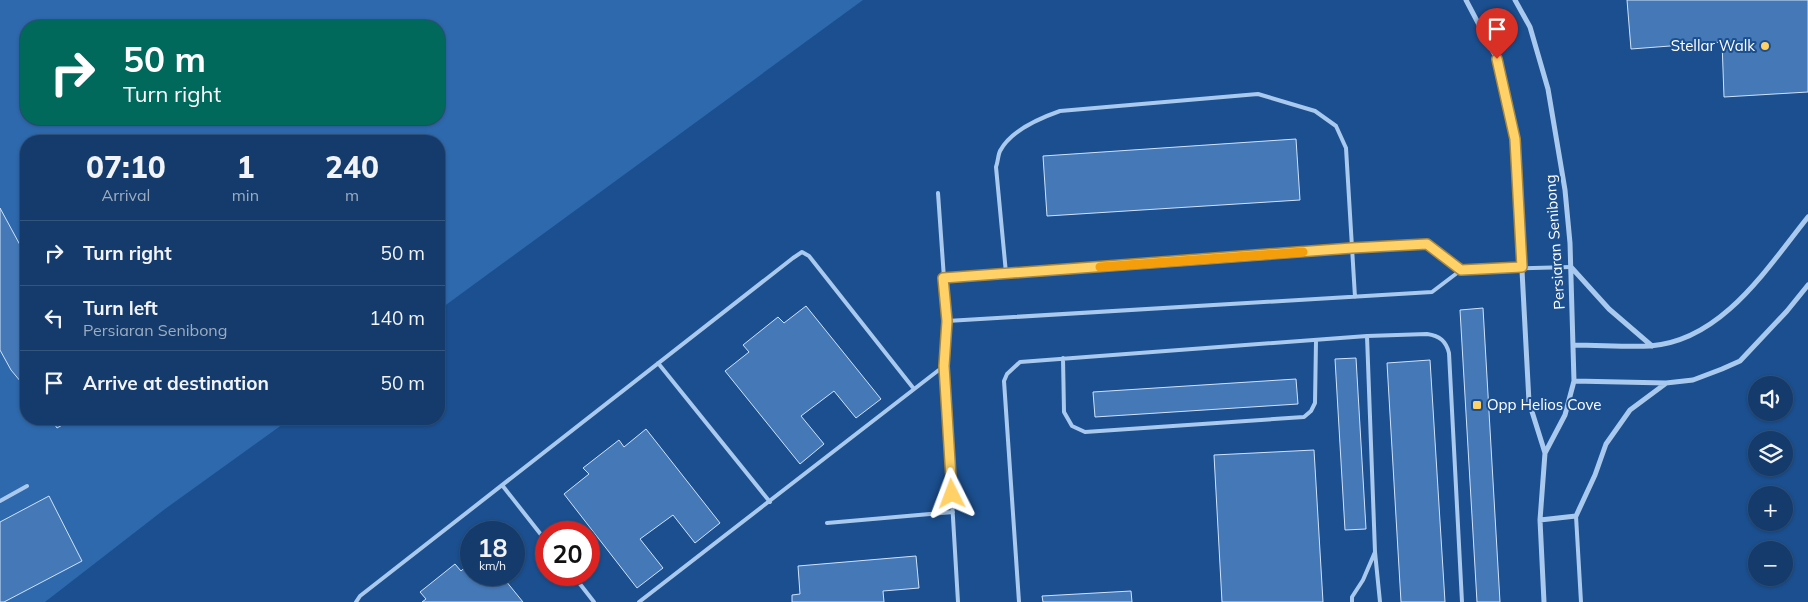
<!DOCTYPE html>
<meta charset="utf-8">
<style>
:root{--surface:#143b6b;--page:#1d4271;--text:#f1f3f6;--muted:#9dadc1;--line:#33557e}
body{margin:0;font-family:Mulish,sans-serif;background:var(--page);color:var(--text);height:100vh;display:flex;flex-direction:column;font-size:19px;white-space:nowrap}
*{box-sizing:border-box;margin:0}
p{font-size:16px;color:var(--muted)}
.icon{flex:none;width:28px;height:28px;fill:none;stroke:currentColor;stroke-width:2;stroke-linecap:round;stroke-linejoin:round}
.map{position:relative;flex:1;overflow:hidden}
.details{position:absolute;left:20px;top:135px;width:425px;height:290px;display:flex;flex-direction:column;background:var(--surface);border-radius:20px;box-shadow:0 1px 4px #0004,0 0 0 1px var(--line)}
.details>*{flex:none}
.guide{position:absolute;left:20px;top:20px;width:425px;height:105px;border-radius:20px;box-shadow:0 1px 4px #0004,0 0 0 1px var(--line);background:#00695c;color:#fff;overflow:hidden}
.controls{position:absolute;left:1748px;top:376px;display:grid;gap:10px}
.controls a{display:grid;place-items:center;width:45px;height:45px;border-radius:50%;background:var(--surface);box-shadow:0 1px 4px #0004,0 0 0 1px var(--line);font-size:25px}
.speed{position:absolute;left:460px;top:521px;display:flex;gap:10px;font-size:25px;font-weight:700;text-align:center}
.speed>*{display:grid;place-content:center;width:65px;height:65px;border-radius:50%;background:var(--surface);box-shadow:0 1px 4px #0004,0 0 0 1px var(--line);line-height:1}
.speed small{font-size:12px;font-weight:400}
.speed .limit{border:8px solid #d22;background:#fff;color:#111}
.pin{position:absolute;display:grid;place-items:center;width:42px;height:42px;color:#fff;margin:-51px -21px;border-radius:50% 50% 50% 0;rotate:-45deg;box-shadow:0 0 5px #0007}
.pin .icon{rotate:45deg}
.me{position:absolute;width:55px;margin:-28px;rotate:357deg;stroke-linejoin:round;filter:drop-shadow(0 0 4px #0008)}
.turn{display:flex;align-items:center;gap:18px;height:105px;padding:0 20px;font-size:22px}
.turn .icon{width:65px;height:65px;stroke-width:2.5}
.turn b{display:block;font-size:35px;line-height:42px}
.eta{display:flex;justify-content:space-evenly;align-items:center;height:85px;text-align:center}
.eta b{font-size:30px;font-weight:800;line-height:35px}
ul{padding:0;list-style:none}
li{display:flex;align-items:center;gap:15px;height:65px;padding:0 20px;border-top:1px solid var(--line)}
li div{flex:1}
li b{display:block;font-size:19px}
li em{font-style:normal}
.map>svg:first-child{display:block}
.green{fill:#2e69ad;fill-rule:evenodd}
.building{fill:#4478b7;stroke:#cfe3fa}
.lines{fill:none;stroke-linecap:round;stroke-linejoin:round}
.service{stroke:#a9c9ee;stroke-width:4}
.minor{stroke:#a9c9ee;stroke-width:5}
.route-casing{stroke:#a68842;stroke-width:12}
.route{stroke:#ffd166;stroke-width:9}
.slow{stroke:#f59e0b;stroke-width:9}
.poi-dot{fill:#ffd166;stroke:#1b4f8f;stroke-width:2}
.labels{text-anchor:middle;stroke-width:4;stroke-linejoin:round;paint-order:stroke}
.poi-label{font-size:15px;fill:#fff;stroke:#1b4f8f;text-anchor:end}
.street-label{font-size:15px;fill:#fff;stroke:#1b4f8f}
</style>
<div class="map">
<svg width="1808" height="602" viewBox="0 0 1808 602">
<rect width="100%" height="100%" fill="#1b4f8f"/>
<path class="green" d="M0,0H863L439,310V141H26V419H290L165,509L45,602H0ZM26,26H439V119H26Z"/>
<path class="building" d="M1627,0H1808V92L1724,97L1722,42L1631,49Z
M1296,139L1300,200L1047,216L1043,156Z
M0,208L26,256V388L11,370L0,350Z
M806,306L881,399L856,418L834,391L801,416L824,444L800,464L725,371L749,352L743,345L778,317L784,323Z
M1483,308L1500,602H1477L1460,310Z
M1356,358L1366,529L1345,530L1335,359Z
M1430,360L1445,602H1401L1387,363Z
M1296,379L1298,404L1095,417L1093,392Z
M51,419H73L57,428Z
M646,429L720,523L695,543L673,515L640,539L663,568L637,588L564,494L589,474L583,468L619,440L624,447Z
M1314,450L1323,602H1222L1214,455Z
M49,496L82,561L4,602H0V522Z
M916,556L919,588L883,591L884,602H792V595L800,594L798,566Z
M471,562V575H501L523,602H422L426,599L420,592L455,564L461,571Z
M1131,591L1132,602H1043L1042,596Z"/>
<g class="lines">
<path class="service" d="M938,193L947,321L944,366L958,602
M1006,273L996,167C998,162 998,155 1000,151C1011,130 1040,118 1060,111L1258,94L1315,111L1336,126L1346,148L1355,297
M943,278L1427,244L1461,270
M947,321L1432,292L1461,270L1571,267
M1367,336L1375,552L1380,602
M1063,358L1064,412L1072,426L1085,432L1304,417L1311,411L1315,403L1316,341
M658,363L770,502
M502,485L546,541
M0,501L27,486
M1576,516L1581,602
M827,523L953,512
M573,575L594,602
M356,602L360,596L793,258L802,252L809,256L914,389
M639,602L944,366
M1019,602L1004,381L1007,374L1020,362L1367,336L1427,334C1440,336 1446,341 1449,353L1462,602
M1352,602V597L1363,580L1375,552"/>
<path class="minor" d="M1466,0L1497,59L1515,139L1529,402L1545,453L1540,520L1544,602
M1515,0L1530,27L1548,89L1565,190L1570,243L1574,381L1565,415L1545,453
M1571,267L1609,309L1652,346
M1574,345C1599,345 1625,347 1650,346C1722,341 1767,268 1808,217
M1574,381L1666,383L1693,380L1722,369L1740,361L1787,311L1808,285
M1540,520L1576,516L1595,475L1606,444L1630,410L1665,384"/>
</g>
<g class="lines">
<defs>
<path id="route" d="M952,494L944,366L947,321L943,278L1352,248L1427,244L1461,270L1522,267L1515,139L1497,59"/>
</defs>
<use href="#route" class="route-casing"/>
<use href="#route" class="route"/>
<path class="slow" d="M1100,267L1303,252"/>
</g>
<g class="poi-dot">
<circle cx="1765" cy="46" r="5"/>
<rect x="1472" y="400" width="10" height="10" rx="2.5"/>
</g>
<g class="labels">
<g class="poi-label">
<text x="1755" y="51">Stellar Walk</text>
<text x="1487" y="410" text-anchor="start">Opp Helios Cove</text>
</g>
<g class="street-label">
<text transform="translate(1555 242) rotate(-94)" y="5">Persiaran Senibong</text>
</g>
</g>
</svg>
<div class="controls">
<a><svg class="icon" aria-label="sound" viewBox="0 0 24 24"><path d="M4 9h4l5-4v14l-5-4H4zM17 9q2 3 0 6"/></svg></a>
<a><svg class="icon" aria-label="layers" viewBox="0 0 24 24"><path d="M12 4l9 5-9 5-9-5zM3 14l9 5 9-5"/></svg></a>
<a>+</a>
<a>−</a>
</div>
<div class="speed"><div>18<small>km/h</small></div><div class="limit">20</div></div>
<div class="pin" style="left:1497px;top:59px;background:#d93025"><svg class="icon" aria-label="arrive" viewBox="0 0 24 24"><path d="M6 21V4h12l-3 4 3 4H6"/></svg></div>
<svg class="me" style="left:952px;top:494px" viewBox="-20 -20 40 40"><path d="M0-17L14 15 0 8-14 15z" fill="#ffd166" stroke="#fff" stroke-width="4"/></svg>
<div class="guide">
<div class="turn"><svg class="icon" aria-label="right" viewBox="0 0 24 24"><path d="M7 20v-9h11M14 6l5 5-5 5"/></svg><div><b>50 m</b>Turn right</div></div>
</div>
<section class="details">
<div class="eta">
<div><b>07:10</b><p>Arrival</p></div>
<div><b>1</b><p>min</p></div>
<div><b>240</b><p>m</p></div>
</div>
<ul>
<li><svg class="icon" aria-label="right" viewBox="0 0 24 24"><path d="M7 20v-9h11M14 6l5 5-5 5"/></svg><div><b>Turn right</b></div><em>50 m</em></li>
<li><svg class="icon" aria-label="left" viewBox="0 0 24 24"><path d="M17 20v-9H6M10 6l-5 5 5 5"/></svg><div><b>Turn left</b><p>Persiaran Senibong</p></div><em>140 m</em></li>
<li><svg class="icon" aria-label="arrive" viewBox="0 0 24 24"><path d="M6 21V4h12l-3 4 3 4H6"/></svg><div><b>Arrive at destination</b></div><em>50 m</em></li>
</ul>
</section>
</div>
